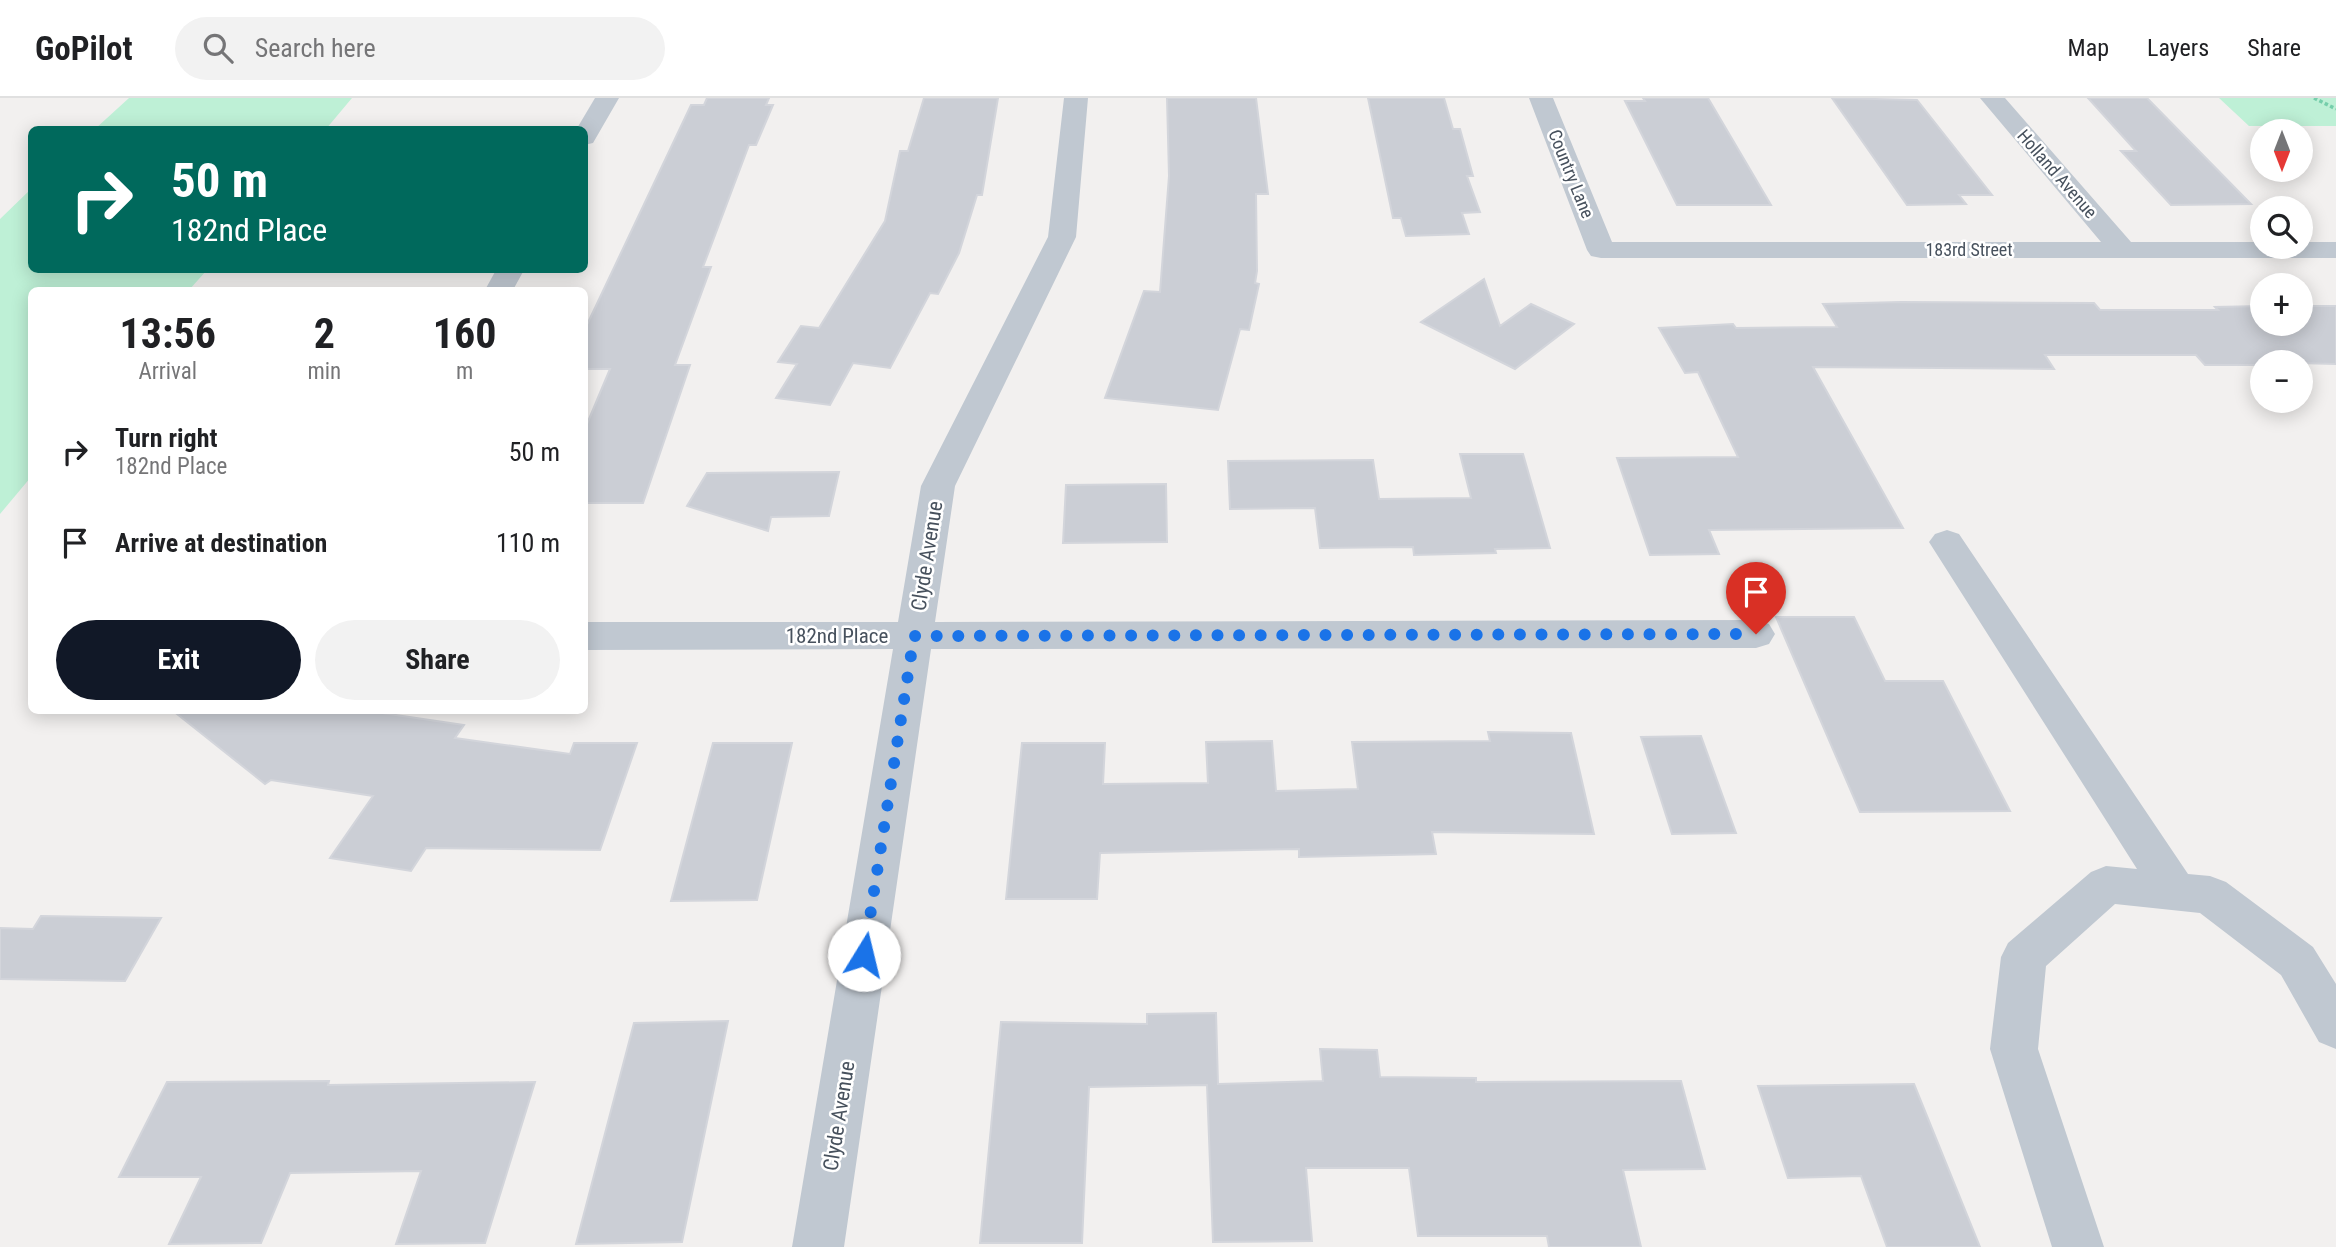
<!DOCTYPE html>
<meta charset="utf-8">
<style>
:root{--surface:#fff;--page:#f2f2f2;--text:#202124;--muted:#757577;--line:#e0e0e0;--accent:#111827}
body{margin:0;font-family:"Roboto Condensed",sans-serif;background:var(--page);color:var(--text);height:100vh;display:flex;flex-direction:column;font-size:26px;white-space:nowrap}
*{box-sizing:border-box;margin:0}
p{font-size:23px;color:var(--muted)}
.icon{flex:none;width:38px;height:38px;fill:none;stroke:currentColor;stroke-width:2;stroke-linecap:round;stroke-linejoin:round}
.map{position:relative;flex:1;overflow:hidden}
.drawer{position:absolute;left:28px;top:189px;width:560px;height:427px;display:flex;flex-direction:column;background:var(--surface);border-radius:10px;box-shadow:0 4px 18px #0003}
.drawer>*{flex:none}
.hud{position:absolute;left:28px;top:28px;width:560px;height:147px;border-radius:10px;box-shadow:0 4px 18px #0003;background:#00695c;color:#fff;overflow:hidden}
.needle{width:46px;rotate:180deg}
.controls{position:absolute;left:2250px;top:21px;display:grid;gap:14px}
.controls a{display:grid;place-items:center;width:63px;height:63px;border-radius:50%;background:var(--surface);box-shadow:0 4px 18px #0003;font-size:35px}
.pin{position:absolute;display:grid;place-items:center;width:60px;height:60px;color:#fff;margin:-72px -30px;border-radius:50% 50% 50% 0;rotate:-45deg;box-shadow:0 0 7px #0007}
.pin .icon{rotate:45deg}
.me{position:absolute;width:77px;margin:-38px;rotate:9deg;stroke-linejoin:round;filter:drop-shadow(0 0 5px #0008)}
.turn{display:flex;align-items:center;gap:24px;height:147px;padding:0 28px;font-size:32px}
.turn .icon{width:91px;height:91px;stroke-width:2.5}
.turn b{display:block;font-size:49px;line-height:60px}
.eta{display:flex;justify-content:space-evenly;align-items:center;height:119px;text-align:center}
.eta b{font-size:42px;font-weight:700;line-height:49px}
.primary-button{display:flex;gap:14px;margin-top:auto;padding:14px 28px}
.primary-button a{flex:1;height:80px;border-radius:42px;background:var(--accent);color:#fff;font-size:28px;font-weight:700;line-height:80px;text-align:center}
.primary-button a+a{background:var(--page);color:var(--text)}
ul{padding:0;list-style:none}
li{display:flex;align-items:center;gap:21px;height:91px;padding:0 28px}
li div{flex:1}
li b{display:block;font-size:26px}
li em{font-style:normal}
header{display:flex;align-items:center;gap:42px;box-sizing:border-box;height:98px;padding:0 35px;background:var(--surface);border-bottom:2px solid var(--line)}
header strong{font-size:33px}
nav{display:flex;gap:38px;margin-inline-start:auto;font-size:24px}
.search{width:490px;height:63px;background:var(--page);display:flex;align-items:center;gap:18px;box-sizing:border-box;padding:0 24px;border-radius:38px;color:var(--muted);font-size:26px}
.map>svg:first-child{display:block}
.green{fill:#bef0d6}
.building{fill:#cbced5;stroke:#d3d5db;stroke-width:2}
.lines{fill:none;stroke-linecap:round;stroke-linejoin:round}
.path{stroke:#75ceab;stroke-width:3.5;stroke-dasharray:3.5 2.5;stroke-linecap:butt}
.minor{fill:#c0c8d1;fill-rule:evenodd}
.route{stroke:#1a73e8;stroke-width:12;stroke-dasharray:0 21.6}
.labels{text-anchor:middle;stroke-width:5;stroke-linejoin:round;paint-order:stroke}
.far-street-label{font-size:18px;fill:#47515d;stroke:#fff}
.street-label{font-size:21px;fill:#47515d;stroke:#fff}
</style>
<header>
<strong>GoPilot</strong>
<div class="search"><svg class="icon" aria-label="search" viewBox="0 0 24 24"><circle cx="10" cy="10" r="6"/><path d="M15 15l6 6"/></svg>Search here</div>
<nav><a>Map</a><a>Layers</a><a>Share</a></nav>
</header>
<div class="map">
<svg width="2336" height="1149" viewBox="0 0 2336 1149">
<rect width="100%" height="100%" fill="#f2f0ef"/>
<path class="green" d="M129,0H352L326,31H95Z
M2219,0H2336V28H2249Z
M31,91L32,172H207L189,192H32L31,379L0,416V121Z"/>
<path class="building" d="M707,0H769L766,7H773L756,47H749L703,169H711L675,267H690L643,405H584V333L610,271H584V233L691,7H704Z
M924,0H998L982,97H977L959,155L938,196L930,195L890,270L853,265L830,307L776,300L797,266L778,264L801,228L819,230L885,123L900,53H908Z
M1167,0H1256L1268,96H1256L1257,173L1255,185L1259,186L1249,232L1240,231L1218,312L1105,300L1144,193L1160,194L1169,78Z
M1368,0H1444L1453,31H1460L1473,78H1467L1480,114L1462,115L1469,136L1406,138L1401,120H1393Z
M1643,0H1708L1771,107H1677L1625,3H1645Z
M1832,0L1917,2L1992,97H1959L1966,106L1907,107Z
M2088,0H2147L2251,106L2171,107L2121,53H2136Z
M1484,181L1500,228L1531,206L1574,226L1515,271L1421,224Z
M1901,204L2094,205L2100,212H2218L2215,209L2263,208V226H2301V208H2336V266L2263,264V267H2205L2196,257H2045L2054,271L1813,269L1903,430L1709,432L1719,456L1650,457L1617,360L1738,359L1698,274L1685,275L1659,230L1733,226L1736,230L1837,229L1823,206Z
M1460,356H1523L1550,450L1495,451L1496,455L1414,457L1413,449L1320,450L1315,410L1230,411L1228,363L1373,362L1379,401L1471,400Z
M839,374L829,418L771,419L768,433L687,408L707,375Z
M1166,386L1167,444L1063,445L1066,387Z
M1776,519H1854L1885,583H1943L2010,713L1860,714Z
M172,612H362L464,627L455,640L570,656L574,645H637L600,752L426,750L411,773L330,760L373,698L271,682L265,686Z
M1488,634L1571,635L1594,736L1432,734L1436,756L1299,759V751L1100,755L1097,801H1006L1022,645H1105L1103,686L1208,685L1206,644L1272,643L1276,693L1358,691L1352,644L1490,643Z
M1701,638L1736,735L1672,736L1641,639Z
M713,645H792L757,802L671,803Z
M41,818L161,820L125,883L0,881V830L33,831Z
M1216,915L1218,986L1323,983L1320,951L1377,952L1380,979L1476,980V984L1681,983L1705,1071L1623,1072L1641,1149H1549L1547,1138H1418L1409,1070H1306L1312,1143L1213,1144L1207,987L1089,989L1082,1145H980L1001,924L1147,926V916Z
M728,923L682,1144L576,1146L634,925Z
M329,983L328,987L535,984L485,1145L396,1146L421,1073L290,1075L261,1145L169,1146L201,1079H119L167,984Z
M1914,986L1980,1149H1887L1861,1078L1788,1080L1758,988Z"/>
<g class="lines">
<path class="path" d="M2314,0L2336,11"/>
<path class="minor" d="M595,0H619L593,45L584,47V32H576Z
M1064,0H1088L1076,139L955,388L935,524L1756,522L1769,526L1775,536L1769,546L1756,550L931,551L844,1149H792L893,551L584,552V524H898L921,388L1048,139Z
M1529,0H1553L1612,144H2101L1980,0H2005L2131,144H2263V149H2301V144H2336V160H1601L1591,158L1587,152Z
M496,172H524L513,192H485Z
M1947,432L1959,436L2188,776L2210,778L2226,784L2313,849L2336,886V951L2319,944L2281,877L2200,815L2115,806L2046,868L2038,951L2104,1149H2052L1990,951L2001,859L2008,845L2091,774L2106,768L2137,771L1929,444L1935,436Z"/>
</g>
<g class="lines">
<path class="route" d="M864,857L914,538L1756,536"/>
</g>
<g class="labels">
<g class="far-street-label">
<text transform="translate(1571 76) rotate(68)" y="6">Country Lane</text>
<text transform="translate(2057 76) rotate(49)" y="6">Holland Avenue</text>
<text x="1969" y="158">183rd Street</text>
</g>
<g class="street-label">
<text transform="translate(927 458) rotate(-81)" y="7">Clyde Avenue</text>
<text x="837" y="545">182nd Place</text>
<text transform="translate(839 1018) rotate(-81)" y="7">Clyde Avenue</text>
</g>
</g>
</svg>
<div class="controls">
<a><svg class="needle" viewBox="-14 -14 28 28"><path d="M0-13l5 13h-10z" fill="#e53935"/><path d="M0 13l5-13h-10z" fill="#757577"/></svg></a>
<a><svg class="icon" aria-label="search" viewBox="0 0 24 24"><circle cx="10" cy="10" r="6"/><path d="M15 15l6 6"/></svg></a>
<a>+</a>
<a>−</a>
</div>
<div class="pin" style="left:1756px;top:536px;background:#d93025"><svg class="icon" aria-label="arrive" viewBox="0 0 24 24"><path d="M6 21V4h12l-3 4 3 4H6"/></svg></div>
<svg class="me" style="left:864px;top:857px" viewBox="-20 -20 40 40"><circle r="19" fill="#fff"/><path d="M0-13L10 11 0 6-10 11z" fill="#1a73e8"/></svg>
<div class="hud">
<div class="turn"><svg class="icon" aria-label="right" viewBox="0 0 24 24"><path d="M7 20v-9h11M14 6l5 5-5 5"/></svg><div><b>50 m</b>182nd Place</div></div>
</div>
<section class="drawer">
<div class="eta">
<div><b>13:56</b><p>Arrival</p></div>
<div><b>2</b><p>min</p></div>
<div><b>160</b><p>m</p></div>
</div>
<ul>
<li><svg class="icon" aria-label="right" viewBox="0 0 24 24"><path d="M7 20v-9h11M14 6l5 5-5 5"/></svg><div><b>Turn right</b><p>182nd Place</p></div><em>50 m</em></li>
<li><svg class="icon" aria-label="arrive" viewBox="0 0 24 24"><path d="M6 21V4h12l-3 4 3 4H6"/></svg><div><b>Arrive at destination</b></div><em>110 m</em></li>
</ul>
<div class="primary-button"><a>Exit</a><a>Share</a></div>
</section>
</div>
